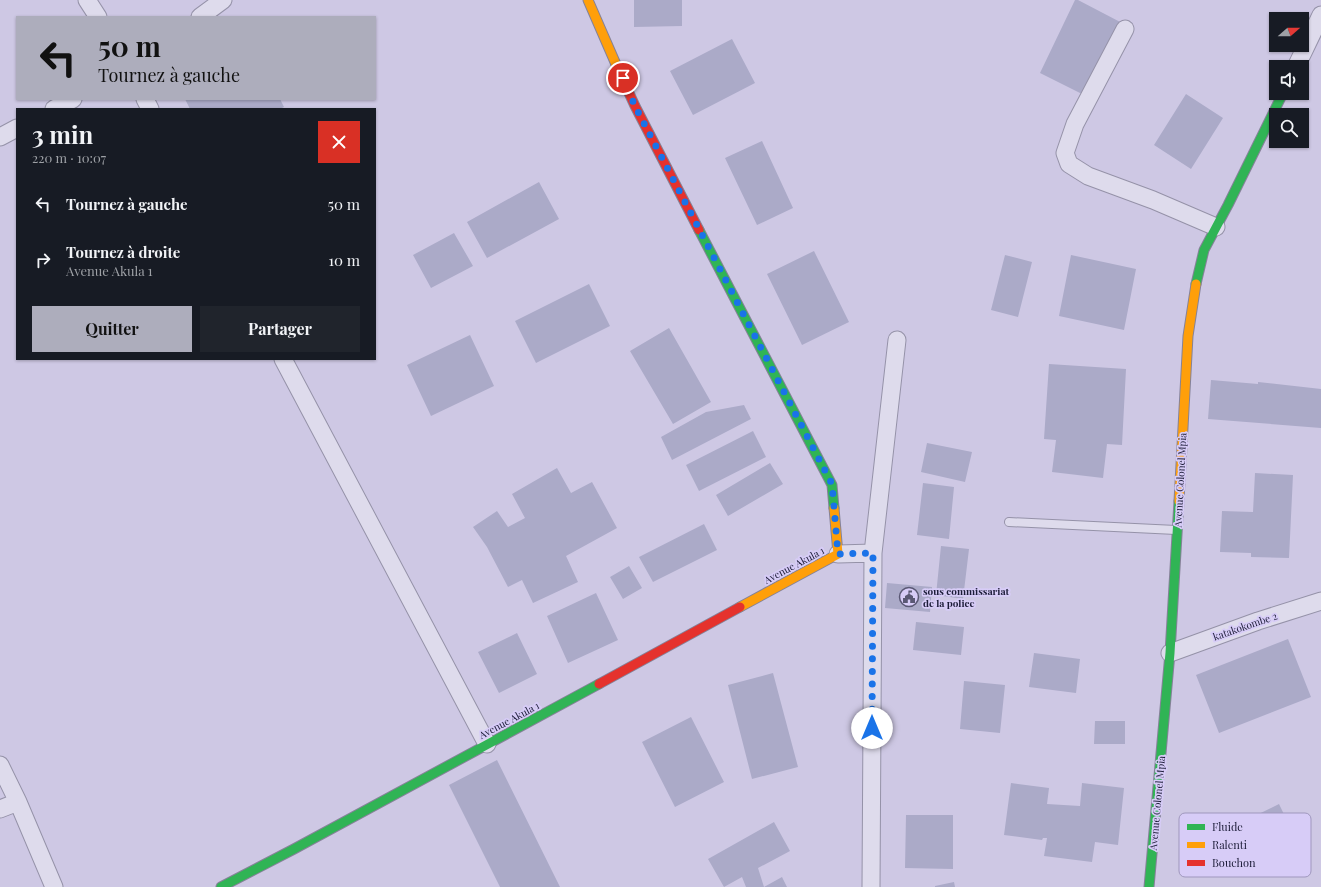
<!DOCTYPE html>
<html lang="fr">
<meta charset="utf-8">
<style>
:root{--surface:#171b24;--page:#20242c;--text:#f1f3f6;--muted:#9ea1a6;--accent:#adadbc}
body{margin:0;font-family:"Playfair Display",serif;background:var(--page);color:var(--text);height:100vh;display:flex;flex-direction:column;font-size:15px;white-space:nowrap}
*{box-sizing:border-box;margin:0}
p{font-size:13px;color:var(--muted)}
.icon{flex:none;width:22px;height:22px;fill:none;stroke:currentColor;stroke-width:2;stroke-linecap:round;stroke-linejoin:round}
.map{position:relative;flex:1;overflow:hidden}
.drawer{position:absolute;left:16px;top:108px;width:360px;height:252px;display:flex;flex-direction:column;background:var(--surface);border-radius:0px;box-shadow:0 1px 3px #0004}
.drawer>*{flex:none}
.hud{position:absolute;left:16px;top:16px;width:360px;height:84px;border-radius:0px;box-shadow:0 1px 3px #0004;background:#adadbc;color:#111;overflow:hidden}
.needle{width:26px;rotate:70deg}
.buttons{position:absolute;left:1269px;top:12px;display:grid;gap:8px}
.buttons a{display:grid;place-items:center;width:40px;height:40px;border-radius:0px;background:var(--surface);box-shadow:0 1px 3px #0004;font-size:20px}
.pin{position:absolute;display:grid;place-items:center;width:34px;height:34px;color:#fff;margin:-17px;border:2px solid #fff;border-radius:50%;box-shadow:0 1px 4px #0007}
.me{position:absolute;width:44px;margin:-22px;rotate:0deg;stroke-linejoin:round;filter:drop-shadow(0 0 3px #0008)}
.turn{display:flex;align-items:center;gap:14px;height:84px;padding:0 16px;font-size:18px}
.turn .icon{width:52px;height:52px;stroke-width:2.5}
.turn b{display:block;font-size:28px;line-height:34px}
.round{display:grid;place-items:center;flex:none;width:42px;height:42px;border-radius:0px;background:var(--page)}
.overview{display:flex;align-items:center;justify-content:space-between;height:68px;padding:0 16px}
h1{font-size:24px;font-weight:700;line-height:30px}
.button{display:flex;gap:8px;margin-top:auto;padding:8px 16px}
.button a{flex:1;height:46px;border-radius:0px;background:var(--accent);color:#111;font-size:16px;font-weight:700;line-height:46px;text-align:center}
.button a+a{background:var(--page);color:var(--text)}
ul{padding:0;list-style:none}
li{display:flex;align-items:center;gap:12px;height:56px;padding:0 16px}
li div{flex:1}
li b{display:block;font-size:15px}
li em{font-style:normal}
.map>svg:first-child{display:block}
.building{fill:#abaac8}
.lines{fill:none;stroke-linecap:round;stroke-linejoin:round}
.lane-casing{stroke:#9592a8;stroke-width:10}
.street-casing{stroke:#9592a8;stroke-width:19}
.fast-casing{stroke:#858298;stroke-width:11}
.slow-casing{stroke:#858298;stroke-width:11}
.jam-casing{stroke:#858298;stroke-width:11}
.lane{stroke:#dedbec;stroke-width:8}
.street{stroke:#dedbec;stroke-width:17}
.fast{stroke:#30b455;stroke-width:9}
.slow{stroke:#ff9f0a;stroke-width:9}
.jam{stroke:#e5322d;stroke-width:9}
.route{stroke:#1a73e8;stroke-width:7;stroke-dasharray:0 12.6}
.labels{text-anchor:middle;stroke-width:3.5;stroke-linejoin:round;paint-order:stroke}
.street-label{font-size:10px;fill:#1b1b37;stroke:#d7ccf7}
.poi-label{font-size:10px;font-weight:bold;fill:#1b1b37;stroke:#d7ccf7;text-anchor:start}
.key{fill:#d7ccf7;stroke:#9f97bd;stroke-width:1}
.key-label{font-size:11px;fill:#1b1b37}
</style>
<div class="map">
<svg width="1321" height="887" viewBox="0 0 1321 887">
<rect width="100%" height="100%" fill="#cec8e4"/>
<path class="building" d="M634,0H682V26L634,27Z
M1075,0H1078L1124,24L1088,97L1040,73Z
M732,39L755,83L693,115L670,71Z
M1186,94L1223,118L1191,169L1154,145Z
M185,99H280L284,107L280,109H190Z
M762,141L793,208L757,225L725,158Z
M539,182L559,219L487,258L467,222Z
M454,233L473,266L431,288L413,255Z
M814,251L849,322L802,345L767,274Z
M1005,255L1032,262L1018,317L991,310Z
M1071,255L1136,269L1124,330L1059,316Z
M589,284L610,326L536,363L515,321Z
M669,328L711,402L673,424L630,351Z
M470,335L494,386L431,416L407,365Z
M1049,364L1126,369L1122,445L1107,444L1103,478L1052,472L1056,440L1044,439Z
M1211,380L1258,384V382L1321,389V428L1208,419Z
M744,405L751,419L672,460L661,437L706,412Z
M753,431L766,457L699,491L686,465Z
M927,443L972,452L965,482L921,472Z
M770,463L783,484L728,516L716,495Z
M557,468L571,493L592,482L617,528L566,556L578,582L533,603L522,580L508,587L487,547L473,527L497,511L508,527L525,518L512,494Z
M1255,473L1293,475L1289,558L1251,557V553L1220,552L1222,511L1253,512Z
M923,483L954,487L949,539L917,535Z
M704,524L717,550L653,582L639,557Z
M941,546L969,549L963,599L936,595Z
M629,566L642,588L623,599L610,577Z
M887,583L932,587L930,612L885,608Z
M596,593L618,640L568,663L547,616Z
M916,622L964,627L961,655L913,650Z
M517,633L537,674L499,693L478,652Z
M1288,639L1311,697L1219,733L1196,675Z
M1034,653L1080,659L1076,693L1029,687Z
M773,673L798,767L752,779L728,685Z
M964,681L1005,685L1000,733L960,729Z
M691,717L724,782L675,807L642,742Z
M1095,721H1125V744H1094Z
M497,760L560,887H500L449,785Z
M1011,783L1049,788L1047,804L1080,806L1082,783L1124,788L1118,845L1095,842L1092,862L1044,856L1047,838H1043L1042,840L1004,835Z
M1279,804L1296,839L1218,877L1201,842Z
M906,815H953V869L905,868Z
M774,822L790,851L758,868L764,887L782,877L787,887H746L742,877L724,887L708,859Z
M954,882L955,887H935V886Z"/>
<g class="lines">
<defs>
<path id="lane" d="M1009,522L1176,530"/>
<path id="street" d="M87,0L98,17
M200,17L223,0
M1125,29L1075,124L1065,153L1069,164L1088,176L1153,200L1216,227
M1296,67L1321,15
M145,99L150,109
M54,109L73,99
M0,137L17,128
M283,359L487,744
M838,554L873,553
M1170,653L1258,621L1321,601
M0,765L18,802L54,887
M0,809L18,802
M871,887L873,553L897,340"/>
<path id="fast" d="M699,230L832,485L834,508
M1196,284L1204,250L1228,205L1283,93
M221,887L294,849L599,684
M1149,887L1170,653L1179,501"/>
<path id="slow" d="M588,0L618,69
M1179,501L1188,336L1196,284
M740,607L838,554L834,508"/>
<path id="jam" d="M618,69L635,106L699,230
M599,684L740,607"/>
</defs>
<use href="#lane" class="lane-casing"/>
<use href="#street" class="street-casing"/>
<use href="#fast" class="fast-casing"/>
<use href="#slow" class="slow-casing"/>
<use href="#jam" class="jam-casing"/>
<use href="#lane" class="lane"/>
<use href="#street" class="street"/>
<use href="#fast" class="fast"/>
<use href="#slow" class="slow"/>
<use href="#jam" class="jam"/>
</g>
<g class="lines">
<path class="route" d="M623,78L635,106L832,484L838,554L873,553L872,728"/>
</g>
<defs>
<symbol id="civic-ring" viewBox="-11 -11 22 22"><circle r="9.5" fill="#d7ccf7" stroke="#5a5874" stroke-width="1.5"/><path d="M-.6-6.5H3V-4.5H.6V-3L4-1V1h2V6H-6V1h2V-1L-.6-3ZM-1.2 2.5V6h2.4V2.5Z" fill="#5a5874"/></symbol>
</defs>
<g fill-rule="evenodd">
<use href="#civic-ring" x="898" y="586" width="22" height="22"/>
</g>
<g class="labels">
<g class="street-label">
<text transform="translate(1180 480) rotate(-87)" y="4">Avenue Colonel Mpia</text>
<text transform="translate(794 565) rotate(-28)" y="4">Avenue Akula 1</text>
<text transform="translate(1245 626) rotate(-19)" y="4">katakokombe 2</text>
<text transform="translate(509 720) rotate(-28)" y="4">Avenue Akula 1</text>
<text transform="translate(1157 803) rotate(-85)" y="4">Avenue Colonel Mpia</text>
</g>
<g class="poi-label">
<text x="923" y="595">sous commissariat<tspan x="923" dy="12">de la police</tspan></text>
</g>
</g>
<rect x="1179" y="813" width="132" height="64" rx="6" class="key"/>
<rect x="1187" y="824" width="18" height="6" fill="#30b455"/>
<rect x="1187" y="842" width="18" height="6" fill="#ff9f0a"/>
<rect x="1187" y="860" width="18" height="6" fill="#e5322d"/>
<g class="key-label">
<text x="1212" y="831">Fluide</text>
<text x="1212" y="849">Ralenti</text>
<text x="1212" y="867">Bouchon</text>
</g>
</svg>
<div class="buttons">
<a><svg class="needle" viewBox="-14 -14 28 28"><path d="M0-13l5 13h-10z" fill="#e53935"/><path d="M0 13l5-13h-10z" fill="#9ea1a6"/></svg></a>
<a><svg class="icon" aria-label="sound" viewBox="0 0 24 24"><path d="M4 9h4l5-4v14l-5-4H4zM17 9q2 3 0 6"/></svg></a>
<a><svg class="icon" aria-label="search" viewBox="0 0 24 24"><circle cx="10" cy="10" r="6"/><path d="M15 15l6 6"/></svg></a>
</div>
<div class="pin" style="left:623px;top:78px;background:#d93025"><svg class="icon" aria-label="arrive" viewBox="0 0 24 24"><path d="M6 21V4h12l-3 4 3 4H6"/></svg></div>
<svg class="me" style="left:872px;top:728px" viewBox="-20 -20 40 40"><circle r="19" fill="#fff"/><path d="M0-13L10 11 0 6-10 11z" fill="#1a73e8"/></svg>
<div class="hud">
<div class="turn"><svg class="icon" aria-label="left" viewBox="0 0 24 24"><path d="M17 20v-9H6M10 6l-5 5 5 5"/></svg><div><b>50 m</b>Tournez à gauche</div></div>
</div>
<section class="drawer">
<div class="overview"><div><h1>3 min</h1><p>220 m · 10:07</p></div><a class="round" style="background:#d93025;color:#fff"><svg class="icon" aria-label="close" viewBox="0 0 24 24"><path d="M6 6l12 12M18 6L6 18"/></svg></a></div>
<ul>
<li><svg class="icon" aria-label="left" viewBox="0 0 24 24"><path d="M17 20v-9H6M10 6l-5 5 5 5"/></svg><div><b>Tournez à gauche</b></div><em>50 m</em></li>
<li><svg class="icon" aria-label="right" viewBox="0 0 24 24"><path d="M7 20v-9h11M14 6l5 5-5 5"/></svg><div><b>Tournez à droite</b><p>Avenue Akula 1</p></div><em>10 m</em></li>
</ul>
<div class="button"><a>Quitter</a><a>Partager</a></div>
</section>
</div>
